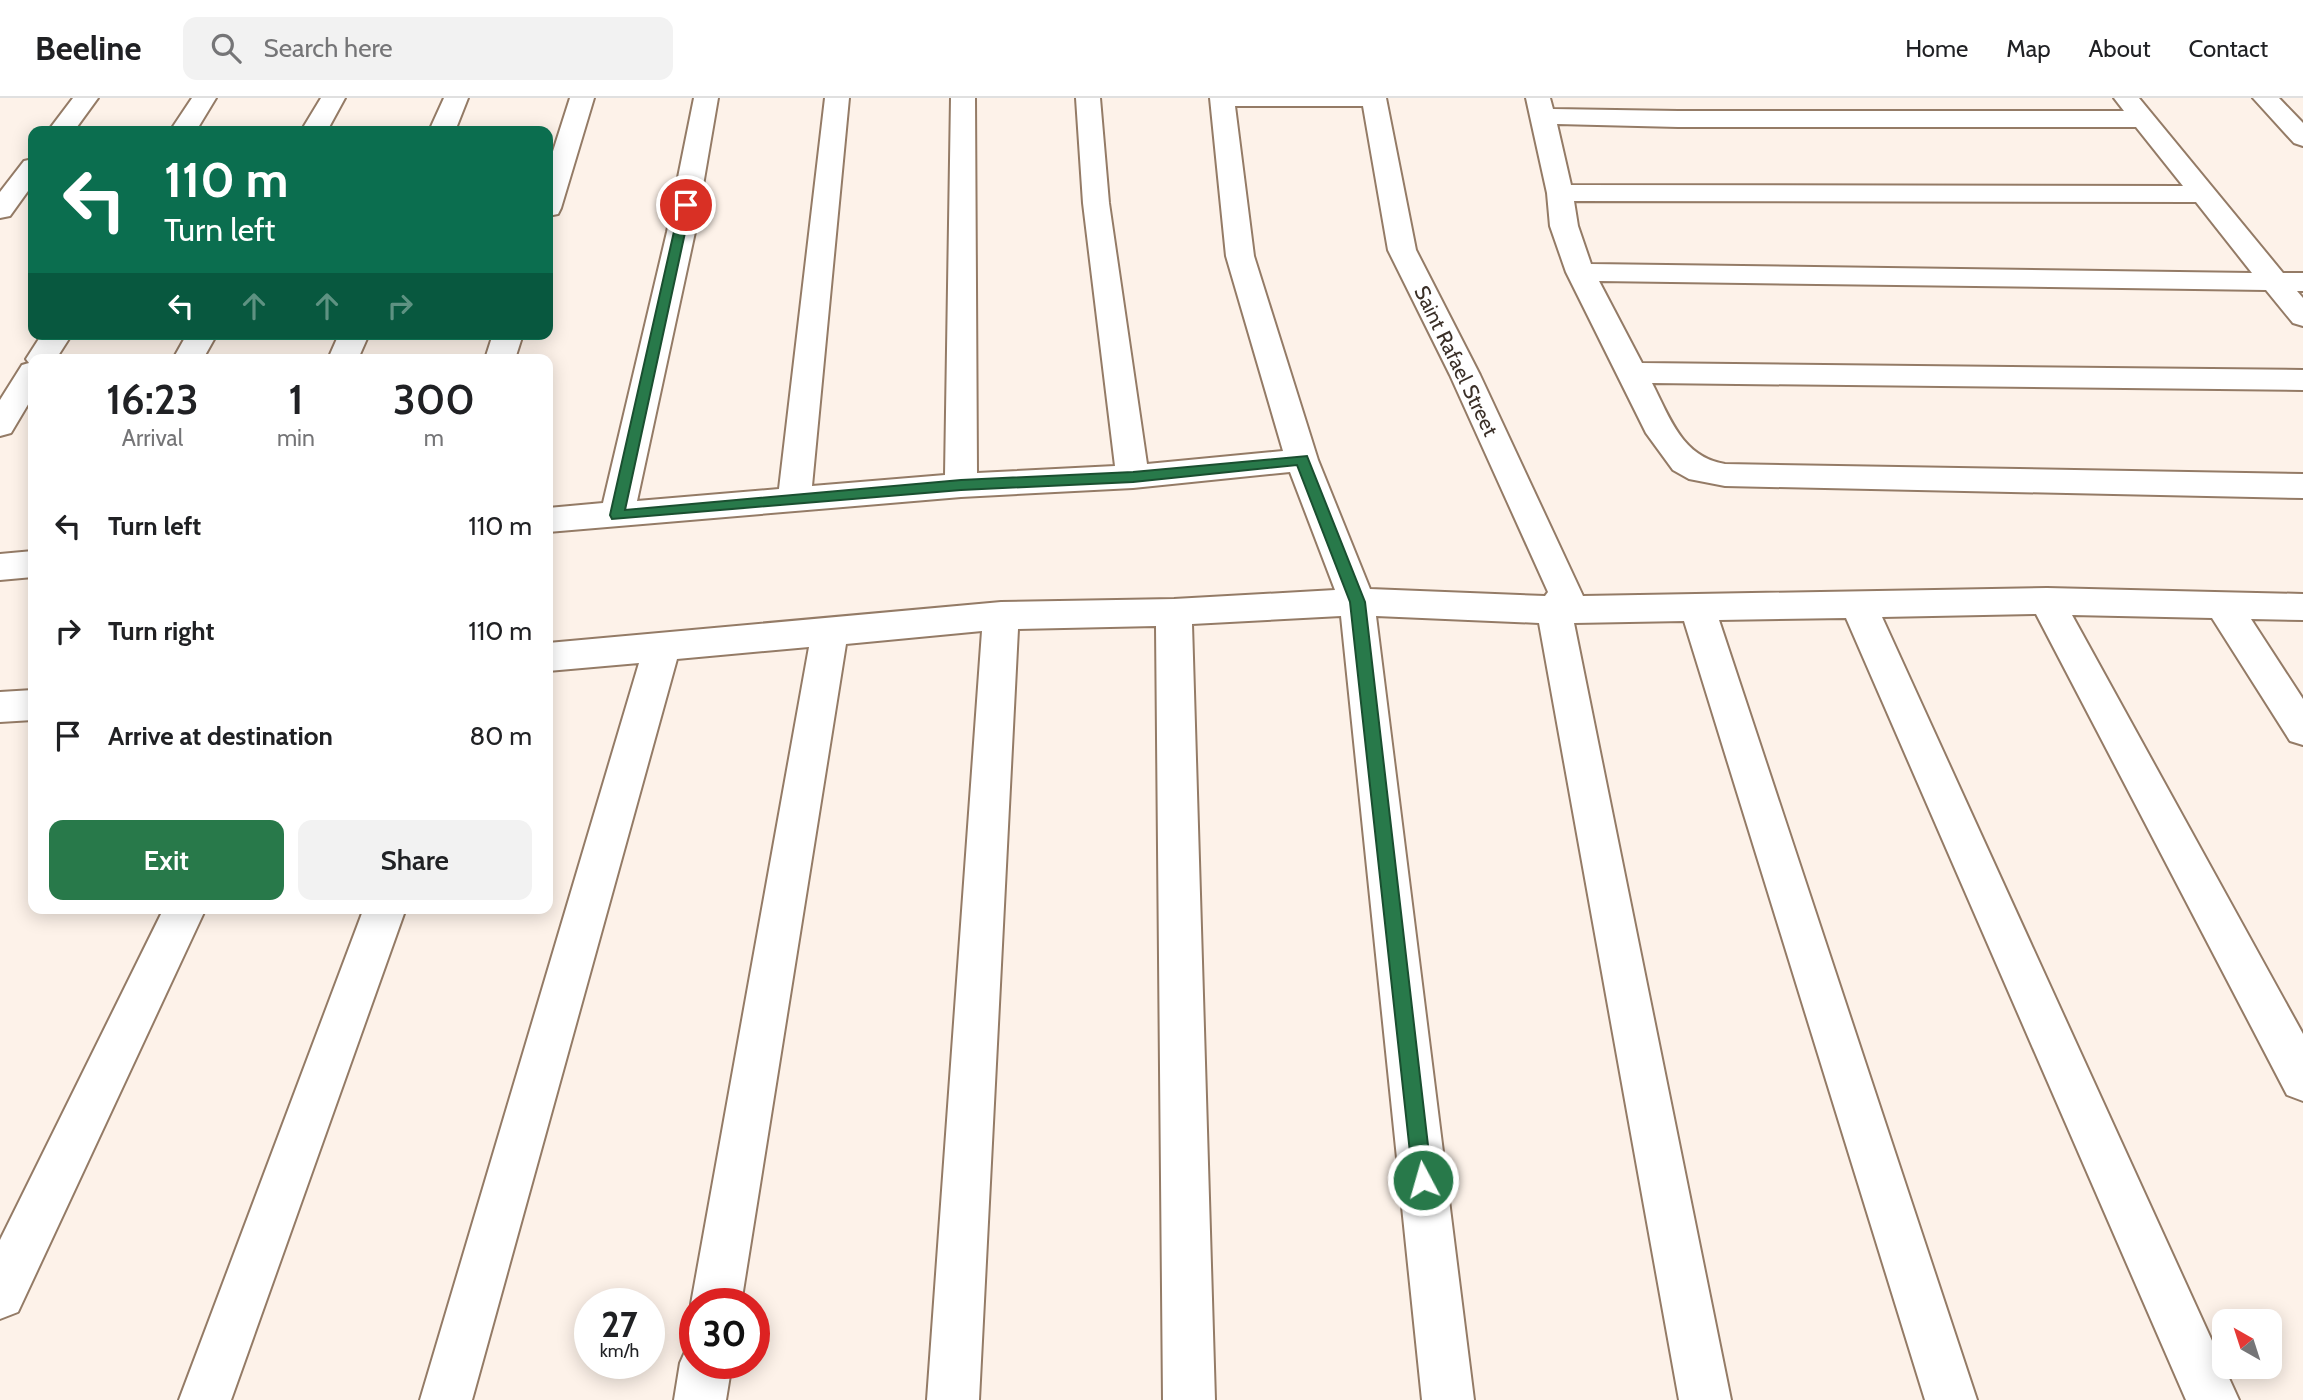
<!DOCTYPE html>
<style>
:root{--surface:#fff;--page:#f2f2f2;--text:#202124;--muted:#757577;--line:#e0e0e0;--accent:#28794a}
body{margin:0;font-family:Cabin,sans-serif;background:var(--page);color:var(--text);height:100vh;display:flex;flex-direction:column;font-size:26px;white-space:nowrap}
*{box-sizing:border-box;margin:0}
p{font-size:23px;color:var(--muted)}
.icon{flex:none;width:38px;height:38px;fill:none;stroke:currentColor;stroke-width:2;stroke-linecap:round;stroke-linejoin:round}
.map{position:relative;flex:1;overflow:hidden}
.drawer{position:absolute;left:28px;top:256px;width:525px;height:560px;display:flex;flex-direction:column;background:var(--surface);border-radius:14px;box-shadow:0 4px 18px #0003}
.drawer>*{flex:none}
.hud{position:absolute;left:28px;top:28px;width:525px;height:214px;border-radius:14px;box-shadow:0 4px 18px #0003;background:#0b6e4f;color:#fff;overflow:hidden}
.needle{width:46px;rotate:321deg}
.tools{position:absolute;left:2212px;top:1211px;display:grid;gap:14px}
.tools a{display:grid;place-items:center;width:70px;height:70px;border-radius:14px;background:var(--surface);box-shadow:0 4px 18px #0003;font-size:35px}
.speed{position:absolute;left:574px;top:1190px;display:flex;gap:14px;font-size:35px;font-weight:700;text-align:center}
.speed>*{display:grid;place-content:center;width:91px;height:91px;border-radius:50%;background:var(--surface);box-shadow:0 4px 18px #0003;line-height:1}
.speed small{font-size:18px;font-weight:400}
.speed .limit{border:10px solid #d22;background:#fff;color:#111}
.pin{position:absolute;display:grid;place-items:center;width:60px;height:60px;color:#fff;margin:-30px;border:4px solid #fff;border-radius:50%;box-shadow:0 2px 7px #0007}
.me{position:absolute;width:77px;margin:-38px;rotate:354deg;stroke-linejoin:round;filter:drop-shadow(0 0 5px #0008)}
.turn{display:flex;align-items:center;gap:24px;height:147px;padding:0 21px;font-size:32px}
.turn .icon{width:91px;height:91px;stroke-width:2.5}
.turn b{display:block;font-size:49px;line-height:60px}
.lanes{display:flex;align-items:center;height:66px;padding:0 21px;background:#0003;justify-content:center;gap:35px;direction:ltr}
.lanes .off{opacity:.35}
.eta{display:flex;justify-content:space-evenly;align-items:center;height:119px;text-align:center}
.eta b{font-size:42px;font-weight:600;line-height:49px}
.primary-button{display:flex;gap:14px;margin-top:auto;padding:14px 21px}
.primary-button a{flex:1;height:80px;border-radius:14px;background:var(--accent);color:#fff;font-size:28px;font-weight:600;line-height:80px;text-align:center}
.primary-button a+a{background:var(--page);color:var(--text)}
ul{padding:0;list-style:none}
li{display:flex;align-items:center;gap:21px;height:105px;padding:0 21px}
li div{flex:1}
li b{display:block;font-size:26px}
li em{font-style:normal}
header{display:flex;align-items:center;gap:42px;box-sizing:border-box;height:98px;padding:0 35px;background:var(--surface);border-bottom:2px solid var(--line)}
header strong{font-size:33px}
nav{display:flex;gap:38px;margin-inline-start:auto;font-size:24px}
.search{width:490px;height:63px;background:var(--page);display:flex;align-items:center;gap:18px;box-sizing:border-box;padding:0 24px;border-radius:14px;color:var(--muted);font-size:26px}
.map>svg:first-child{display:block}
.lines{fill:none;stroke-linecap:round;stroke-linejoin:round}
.minor-casing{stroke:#947b66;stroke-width:4}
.minor{fill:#fff;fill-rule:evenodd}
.route{fill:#28794a;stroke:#1a4f30;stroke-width:2}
.labels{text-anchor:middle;stroke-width:7;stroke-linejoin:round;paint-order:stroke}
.far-street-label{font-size:21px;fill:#3a2f27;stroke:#fff}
</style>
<header>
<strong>Beeline</strong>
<div class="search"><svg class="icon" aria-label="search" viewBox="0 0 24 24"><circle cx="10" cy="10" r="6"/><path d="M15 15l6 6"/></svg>Search here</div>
<nav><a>Home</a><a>Map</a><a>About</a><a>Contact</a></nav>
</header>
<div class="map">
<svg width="2303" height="1302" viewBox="0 0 2303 1302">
<rect width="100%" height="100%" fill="#fdf2e9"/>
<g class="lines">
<defs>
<path id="minor" d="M73,0H98L74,33H48Z
M192,0H216L196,33H170Z
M321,0H345L327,33H301Z
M444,0H468L455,33H429Z
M570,0H594L561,110L558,116L548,118V69Z
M694,0H718L695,134L637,403L779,391L825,0H849L812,388L945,377L951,0H975L977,375L1115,368L1083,105L1076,0H1100L1109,105L1147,366L1283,353L1226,158L1210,0H1386L1416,152L1480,277L1583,498L2047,490L2303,496V522L2251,521L2303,601V647L2290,643L2212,520L2072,517L2303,936V1003L2287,997L2036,516L1882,519L2239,1302H2186L1846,520L1719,522L1977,1302H1925L1684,523L1574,525L1731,1302H1679L1539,525L1376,518L1474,1302H1422L1341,518L1192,526L1215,1302H1163L1156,528L1018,531L979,1302H927L982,533L846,546L741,1206H695V1215L691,1206L809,549L677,561L472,1302H420L639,565L548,573V545L1001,504L1174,501L1335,492L1290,374L1133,390L961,399L548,434V410L603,405L667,134ZM1235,8H1363L1388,152L1450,277L1548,494L1545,498L1370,491L1318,362L1254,158Z
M1526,0H1550L1553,11L1678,13H2124L2114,0H2139L2283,175H2303V193H2297L2303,200V228L2293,225L2266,192L1599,183L1642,265L2303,272V292L1652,285C1670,320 1682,359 1725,366L2303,376V400L1725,388L1689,381L1673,372L1646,335L1566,174L1550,128L1547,95ZM1557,26L1678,29H2136L2183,88L1571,87ZM1574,103L2196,104L2252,175L1591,166L1578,128Z
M2253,0H2279L2303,25V48L2294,45Z
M33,61V86L10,118L0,120V94L24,63Z
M42,236H72L56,261H33V298L11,335L0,338V302L22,267L29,265L26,261Z
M187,236H217L203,261H173Z
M339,236H369L358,261H328Z
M493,236H523L515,261H485Z
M33,453V479L0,482V456Z
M33,592V622L0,624V594Z
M164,810H206L18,1214L0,1221V1142Z
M364,810H406L231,1302H179Z
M695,1244V1265H732L726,1302H674L680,1265L688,1247Z"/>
</defs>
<use href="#minor" class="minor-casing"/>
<use href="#minor" class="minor"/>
</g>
<path class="route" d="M686,104L691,107L625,412L961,382L1133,374L1307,358L1365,504L1432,1082L1430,1089L1423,1092L1416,1089L1413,1082L1350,504L1297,367L1133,384L961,392L612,421L610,417L680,107Z"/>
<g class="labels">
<g class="far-street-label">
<text transform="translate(1456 263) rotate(64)" y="7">Saint Rafael Street</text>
</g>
</g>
</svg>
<div class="tools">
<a><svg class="needle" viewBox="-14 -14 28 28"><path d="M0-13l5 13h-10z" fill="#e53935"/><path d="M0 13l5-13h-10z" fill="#757577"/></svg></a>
</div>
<div class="speed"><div>27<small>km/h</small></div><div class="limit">30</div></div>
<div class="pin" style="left:686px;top:107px;background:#d93025"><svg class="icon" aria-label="arrive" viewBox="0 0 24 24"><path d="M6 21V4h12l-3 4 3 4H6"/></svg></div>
<svg class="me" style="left:1423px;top:1082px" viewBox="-20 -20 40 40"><circle r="17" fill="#28794a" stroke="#fff" stroke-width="3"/><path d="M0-11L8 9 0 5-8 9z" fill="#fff"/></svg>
<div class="hud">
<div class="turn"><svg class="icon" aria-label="left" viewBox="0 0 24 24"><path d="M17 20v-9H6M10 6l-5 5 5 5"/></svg><div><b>110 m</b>Turn left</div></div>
<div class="lanes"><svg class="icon" aria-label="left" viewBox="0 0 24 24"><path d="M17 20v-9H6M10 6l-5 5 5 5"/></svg><svg class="icon off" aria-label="ahead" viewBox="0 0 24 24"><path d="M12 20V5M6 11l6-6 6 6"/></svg><svg class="icon off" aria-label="ahead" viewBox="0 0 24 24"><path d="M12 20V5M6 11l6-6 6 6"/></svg><svg class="icon off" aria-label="right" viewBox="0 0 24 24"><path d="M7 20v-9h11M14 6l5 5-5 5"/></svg></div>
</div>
<section class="drawer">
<div class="eta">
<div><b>16:23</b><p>Arrival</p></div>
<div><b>1</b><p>min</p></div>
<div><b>300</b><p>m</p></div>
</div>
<ul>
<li><svg class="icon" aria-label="left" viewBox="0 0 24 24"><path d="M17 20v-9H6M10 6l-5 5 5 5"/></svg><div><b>Turn left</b></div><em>110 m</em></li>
<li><svg class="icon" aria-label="right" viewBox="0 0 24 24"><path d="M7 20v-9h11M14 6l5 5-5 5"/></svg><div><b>Turn right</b></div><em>110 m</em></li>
<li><svg class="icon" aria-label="arrive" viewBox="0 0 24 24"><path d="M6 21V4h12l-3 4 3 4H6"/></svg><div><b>Arrive at destination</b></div><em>80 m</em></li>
</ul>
<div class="primary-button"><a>Exit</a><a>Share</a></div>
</section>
</div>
